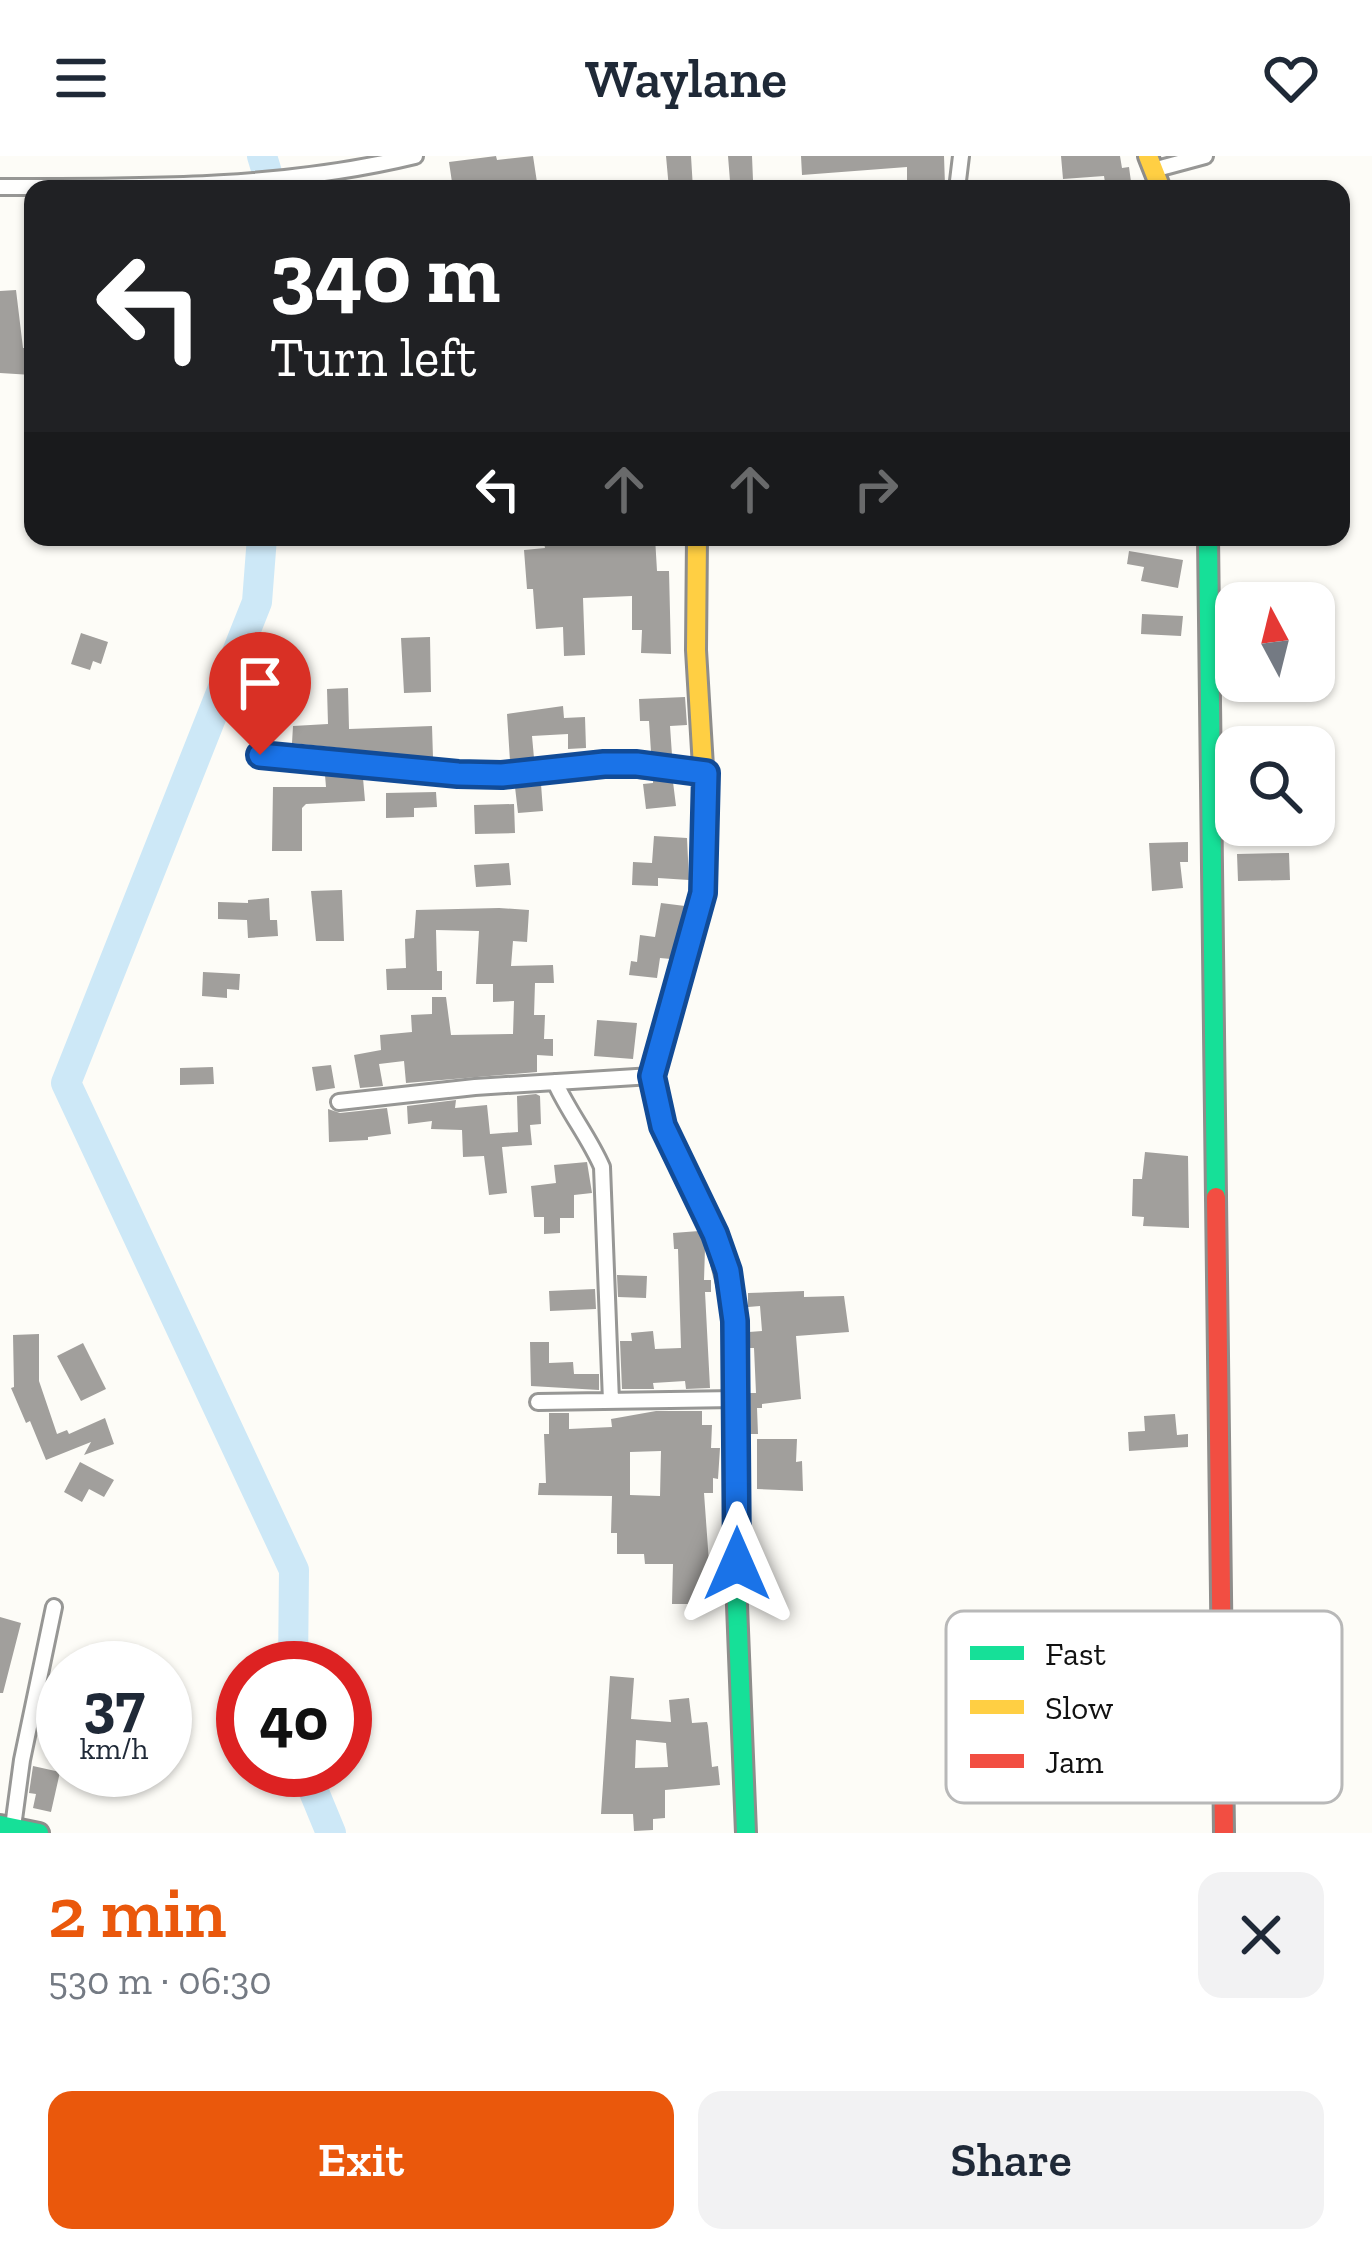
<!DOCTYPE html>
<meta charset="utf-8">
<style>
:root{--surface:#fff;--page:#f2f2f3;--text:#1f2937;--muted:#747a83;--accent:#ea580c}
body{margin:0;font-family:"Zilla Slab",serif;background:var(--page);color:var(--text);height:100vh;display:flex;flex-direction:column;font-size:45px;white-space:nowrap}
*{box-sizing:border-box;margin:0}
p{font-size:39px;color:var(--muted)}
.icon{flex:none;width:66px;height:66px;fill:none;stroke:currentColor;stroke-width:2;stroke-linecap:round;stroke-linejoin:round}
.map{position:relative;height:1677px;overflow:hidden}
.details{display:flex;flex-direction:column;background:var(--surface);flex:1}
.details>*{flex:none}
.guide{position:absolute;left:24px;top:24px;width:1326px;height:366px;border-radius:24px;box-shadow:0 3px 9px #0004;background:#202124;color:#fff;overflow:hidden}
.needle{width:78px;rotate:353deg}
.tools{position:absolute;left:1215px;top:426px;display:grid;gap:24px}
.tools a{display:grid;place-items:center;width:120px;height:120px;border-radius:24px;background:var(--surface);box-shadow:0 3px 9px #0004;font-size:60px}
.speed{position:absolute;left:36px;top:1485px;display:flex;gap:24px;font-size:60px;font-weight:700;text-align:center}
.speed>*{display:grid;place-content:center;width:156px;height:156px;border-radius:50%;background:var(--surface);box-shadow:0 3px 9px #0004;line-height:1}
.speed small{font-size:30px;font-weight:400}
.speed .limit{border:18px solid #d22;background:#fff;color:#111}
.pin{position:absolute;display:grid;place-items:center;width:102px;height:102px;color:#fff;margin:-123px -51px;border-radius:50% 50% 50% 0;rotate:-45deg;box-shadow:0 0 12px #0007}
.pin .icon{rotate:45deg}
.me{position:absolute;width:132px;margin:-66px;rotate:0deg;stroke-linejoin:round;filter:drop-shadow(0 0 9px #0008)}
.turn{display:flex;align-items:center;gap:42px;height:252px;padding:0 48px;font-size:54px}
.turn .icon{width:156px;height:156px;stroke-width:2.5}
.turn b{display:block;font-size:84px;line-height:102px}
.lanes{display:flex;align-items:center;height:114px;padding:0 48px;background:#0003;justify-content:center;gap:60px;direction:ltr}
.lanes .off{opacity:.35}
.round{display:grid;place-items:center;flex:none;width:126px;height:126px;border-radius:24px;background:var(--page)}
.summary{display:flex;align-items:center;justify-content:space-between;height:204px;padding:0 48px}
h1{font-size:72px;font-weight:600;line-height:90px;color:var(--accent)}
.button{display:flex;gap:24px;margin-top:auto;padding:24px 48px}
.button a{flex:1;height:138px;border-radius:24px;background:var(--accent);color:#fff;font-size:48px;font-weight:600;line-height:138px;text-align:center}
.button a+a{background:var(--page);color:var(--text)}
header{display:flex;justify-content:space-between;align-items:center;height:156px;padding:0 48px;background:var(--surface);font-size:54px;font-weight:600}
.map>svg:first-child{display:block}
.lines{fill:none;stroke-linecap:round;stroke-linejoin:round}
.river{stroke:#cde8f7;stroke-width:30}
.building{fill:#a19f9c;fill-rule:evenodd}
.street-casing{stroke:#979795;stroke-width:20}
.fast-casing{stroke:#8e8d8b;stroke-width:24}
.slow-casing{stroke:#8e8d8b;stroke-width:24}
.jam-casing{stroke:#8e8d8b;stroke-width:24}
.street{stroke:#fffffe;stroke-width:14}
.fast{stroke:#16e098;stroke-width:18}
.slow{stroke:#ffcf43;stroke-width:18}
.jam{stroke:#f24e42;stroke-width:18}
.route-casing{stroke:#114b97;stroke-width:30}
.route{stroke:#1a73e8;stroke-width:21}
.key{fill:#fff;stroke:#b8b8b8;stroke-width:3}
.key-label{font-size:33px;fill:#111}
</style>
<header><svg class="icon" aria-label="menu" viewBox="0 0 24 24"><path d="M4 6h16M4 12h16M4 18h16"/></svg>Waylane<svg class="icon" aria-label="heart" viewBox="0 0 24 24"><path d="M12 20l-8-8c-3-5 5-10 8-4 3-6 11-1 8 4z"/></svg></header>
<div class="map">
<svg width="1372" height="1677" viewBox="0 0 1372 1677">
<rect width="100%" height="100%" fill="#fdfcf7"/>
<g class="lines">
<path class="river" d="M262,0L272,33
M262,381L257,446L66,927L294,1414L293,1512
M305,1614L331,1677"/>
</g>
<path class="building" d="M496,0L497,4L533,0L538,33H453L449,6Z
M666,0H691L693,33H669Z
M728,0H752L753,24L730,25Z
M801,0H944L945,29L907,33V11L802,19Z
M1061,0H1120L1122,12L1129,11L1132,33H1106L1104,20L1063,23Z
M16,134L23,192H31L32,219L0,217V135Z
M574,381H655L657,415H669L671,498L641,497L642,474H632V440L583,442L585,499L564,500L563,471L536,473L533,433H527L524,394L545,392L544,387L574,384Z
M1129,395L1183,404L1178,432L1141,425L1144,411L1127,408Z
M1142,458L1183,460L1181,480L1141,478Z
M81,477L108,486L101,508L93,505L90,514L71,508Z
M430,481L431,536L404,537L401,482Z
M348,532L349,573L432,570L433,602L292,587L293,570L328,568L327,533Z
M685,541L687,569L670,570L672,599L651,596L649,565H640L639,543Z
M563,550L564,562L585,561L586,592L568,593V578L532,580L534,602L510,605L507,558Z
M325,619L363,622L365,645L306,648L302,652V695H272L273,631H326Z
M653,624L673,626L676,650L646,653L643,628L653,627Z
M541,628L543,655L518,657L515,631Z
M436,636L437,651L414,652V661L386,662V637Z
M514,648L515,677L475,678L474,649Z
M654,680L687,682L689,724L658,722V730L632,729L633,706L652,707Z
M1188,686V706H1180L1183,732L1152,735L1149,687Z
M1289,697L1290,724L1238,725L1237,698Z
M509,707L511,729L476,731L474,709Z
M342,734L344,785H316L311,735Z
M269,742L270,764H277L278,780L248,782L247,764L218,763V746L248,747V744Z
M661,747L685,750L671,803L660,802L657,822L629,819L631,805L637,806L640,779L655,781Z
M499,752L529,754L527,786L513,785L511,810L553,809L554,827H535L534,859H545L544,883H553V900L537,899V916L406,927L404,905L379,908L383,930L360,932L354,899L381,894L380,879L412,876L411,859L432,858V841H446L451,879L513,878L514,845L493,846V828H476L479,775L436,774L437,815H442V834H387L386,813L406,812L405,783L414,782L416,754Z
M203,816L240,818L239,834L227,833V842L202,840Z
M597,864L637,867L633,903L594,900Z
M331,909L335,932L316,935L312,911Z
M213,911L214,928L180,929V912Z
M536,938L540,940L541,968L530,969L532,989L502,991L507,1037L489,1039L484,1000L463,1001L462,974L431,973L432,965L408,968L407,950L456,944L455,952L487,949L490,978L518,976L517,940Z
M387,952L391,978L368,981V984L329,986L328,953L340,957Z
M1145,996L1188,1000L1189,1072L1143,1070L1144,1061L1132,1060L1133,1023H1142Z
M587,1006L592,1037L574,1039V1062H560V1077L544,1078V1061H534L531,1030L556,1027L554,1009Z
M699,1075L705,1092L704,1124H711V1136H705L710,1232L686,1233L685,1225L653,1227L654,1233H622L620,1185H632L631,1177L653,1175L655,1193L681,1192L678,1093H674L673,1077Z
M617,1119L647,1120L646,1142L618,1141Z
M595,1133L596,1153L550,1155L549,1135Z
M804,1135V1141L844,1140L849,1176L796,1180L801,1243L762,1248V1252H757L758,1278H749V1237H756L754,1192H749V1176L762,1175L760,1150L748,1151V1137Z
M39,1178V1225L57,1278L67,1274L69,1278L105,1262L114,1288L84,1299L91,1286L46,1304L30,1265L26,1267L11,1232L14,1231L13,1179Z
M530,1186H549V1207L573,1206L574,1218H599V1234L531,1230Z
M83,1187L106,1233L81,1245L57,1200Z
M656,1255H702V1269H712L711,1292H720L718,1323L713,1322V1337H704L712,1448H672L673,1408H645L644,1398H617V1377H611L612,1340L538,1339L539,1327H546L544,1278H549V1257H569V1273L612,1271L611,1263ZM661,1295L660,1340L630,1339V1296Z
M1175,1258L1177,1279L1188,1278V1291L1129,1295L1128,1276L1145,1275L1144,1260Z
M757,1283H797L796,1306L802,1305L803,1335L757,1333Z
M80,1306L114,1324L104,1341L89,1333L82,1346L64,1336Z
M0,1461L21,1467L3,1537H0Z
M610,1520L634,1522L631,1563L671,1566L669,1544L689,1542L692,1567L707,1566L708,1570L712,1611L718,1610L720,1629L665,1634V1662L653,1663V1674L634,1675L633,1658H601ZM636,1584L666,1587L668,1611L635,1612Z
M33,1610L60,1616L51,1656L33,1652L36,1638L29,1637Z"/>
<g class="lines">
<defs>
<path id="street" d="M1153,14L1205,0
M0,31C139,31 279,33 415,0
M957,33L961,0
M555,926C569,957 589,981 602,1011L611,1245
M339,946L475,931L652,920
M538,1246L736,1243
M13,1671L22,1604L54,1451"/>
<path id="fast" d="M1208,381L1216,1041
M733,1152L737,1449L746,1677
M0,1669L39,1677"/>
<path id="slow" d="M1148,0L1161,33
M697,381L696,494L707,678L703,737L652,920L663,970L715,1078L733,1152"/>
<path id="jam" d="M260,599L458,618L502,619L605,608L706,617
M1216,1041L1224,1677"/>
</defs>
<use href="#street" class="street-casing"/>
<use href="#fast" class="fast-casing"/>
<use href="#slow" class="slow-casing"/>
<use href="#jam" class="jam-casing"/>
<use href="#street" class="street"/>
<use href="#fast" class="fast"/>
<use href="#slow" class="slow"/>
<use href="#jam" class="jam"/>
</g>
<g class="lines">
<defs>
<path id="route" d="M260,599L458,618L502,619L604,608H637L706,617L703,737L652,920L663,970L715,1078L728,1115L735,1165L737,1408"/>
</defs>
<use href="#route" class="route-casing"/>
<use href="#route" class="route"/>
</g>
<rect x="946" y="1455" width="396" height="192" rx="18" class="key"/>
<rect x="970" y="1490" width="54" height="14" fill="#16e098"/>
<rect x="970" y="1544" width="54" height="14" fill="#ffcf43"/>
<rect x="970" y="1598" width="54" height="14" fill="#f24e42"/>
<g class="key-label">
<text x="1045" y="1509">Fast</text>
<text x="1045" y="1563">Slow</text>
<text x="1045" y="1617">Jam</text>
</g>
</svg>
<div class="tools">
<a><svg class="needle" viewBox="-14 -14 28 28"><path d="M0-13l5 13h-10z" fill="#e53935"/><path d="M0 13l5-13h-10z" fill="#747a83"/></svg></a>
<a><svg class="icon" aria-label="search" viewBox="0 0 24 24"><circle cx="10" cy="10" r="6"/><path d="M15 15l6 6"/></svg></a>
</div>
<div class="speed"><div>37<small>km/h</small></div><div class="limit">40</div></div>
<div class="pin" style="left:260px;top:599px;background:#d93025"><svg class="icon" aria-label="arrive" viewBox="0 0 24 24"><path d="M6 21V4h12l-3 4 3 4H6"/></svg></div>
<svg class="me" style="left:737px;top:1408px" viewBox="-20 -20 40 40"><path d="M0-17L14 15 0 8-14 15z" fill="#1a73e8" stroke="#fff" stroke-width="4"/></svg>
<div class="guide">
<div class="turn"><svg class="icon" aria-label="left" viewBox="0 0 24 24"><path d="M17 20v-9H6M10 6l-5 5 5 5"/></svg><div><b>340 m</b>Turn left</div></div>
<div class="lanes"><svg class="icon" aria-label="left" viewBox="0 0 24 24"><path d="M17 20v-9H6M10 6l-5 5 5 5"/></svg><svg class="icon off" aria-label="ahead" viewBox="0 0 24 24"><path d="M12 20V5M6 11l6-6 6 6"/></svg><svg class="icon off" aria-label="ahead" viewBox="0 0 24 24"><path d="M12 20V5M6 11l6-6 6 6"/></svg><svg class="icon off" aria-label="right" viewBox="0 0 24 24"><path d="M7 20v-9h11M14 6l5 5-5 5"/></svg></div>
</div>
</div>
<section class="details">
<div class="summary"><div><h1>2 min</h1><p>530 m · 06:30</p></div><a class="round"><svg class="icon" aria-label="close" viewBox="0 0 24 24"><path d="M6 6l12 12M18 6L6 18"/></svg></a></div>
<div class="button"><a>Exit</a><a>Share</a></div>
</section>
